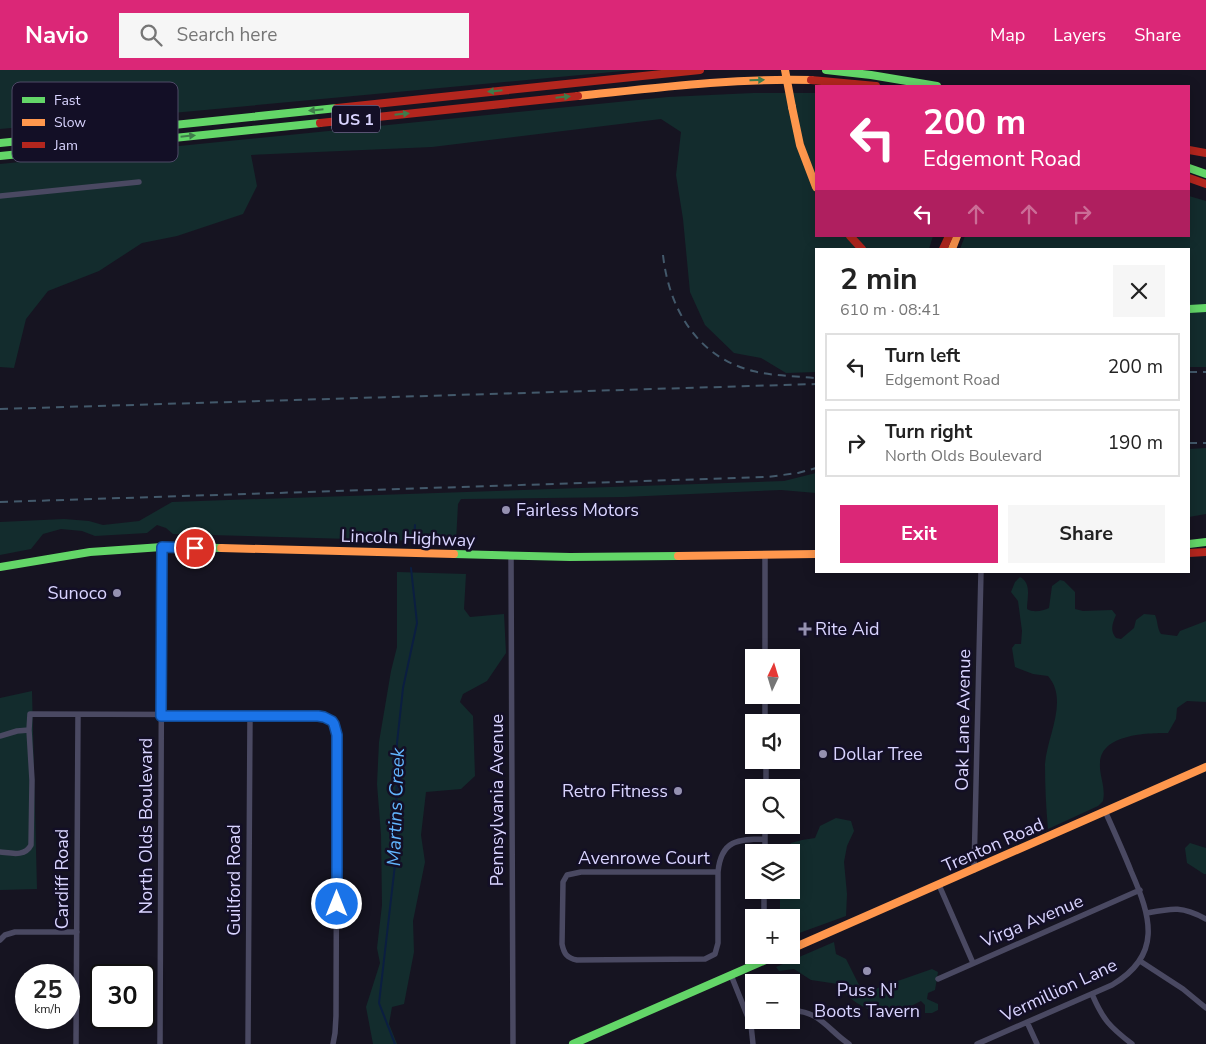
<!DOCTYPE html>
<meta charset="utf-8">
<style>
:root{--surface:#fff;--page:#f6f6f6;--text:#222;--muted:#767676;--line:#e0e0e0;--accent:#db2777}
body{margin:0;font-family:"Nunito Sans",sans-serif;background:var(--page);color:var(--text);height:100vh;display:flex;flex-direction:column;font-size:19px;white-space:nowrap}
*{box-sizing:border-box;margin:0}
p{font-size:16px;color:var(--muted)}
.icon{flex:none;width:28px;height:28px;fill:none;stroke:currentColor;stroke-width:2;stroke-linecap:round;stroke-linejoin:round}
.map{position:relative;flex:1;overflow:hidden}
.sheet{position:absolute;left:815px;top:178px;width:375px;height:325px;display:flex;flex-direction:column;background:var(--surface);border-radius:0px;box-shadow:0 2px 12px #0003}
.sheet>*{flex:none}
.banner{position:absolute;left:815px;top:15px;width:375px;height:152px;border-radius:0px;box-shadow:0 2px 12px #0003;background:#db2777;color:#fff;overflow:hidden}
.needle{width:32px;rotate:4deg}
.tools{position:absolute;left:745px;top:579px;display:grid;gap:10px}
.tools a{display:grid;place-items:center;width:55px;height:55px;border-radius:0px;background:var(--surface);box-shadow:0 2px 12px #0003;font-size:25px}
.speed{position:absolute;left:15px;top:894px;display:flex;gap:10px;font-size:25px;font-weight:700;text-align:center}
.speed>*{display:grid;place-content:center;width:65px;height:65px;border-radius:50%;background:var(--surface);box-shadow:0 2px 12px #0003;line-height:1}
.speed small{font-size:12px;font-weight:400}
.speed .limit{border:2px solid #111;border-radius:8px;background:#fff;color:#111}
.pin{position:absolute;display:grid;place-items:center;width:42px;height:42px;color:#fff;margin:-21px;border:2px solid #fff;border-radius:50%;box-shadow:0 1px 5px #0007}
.me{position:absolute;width:55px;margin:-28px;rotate:0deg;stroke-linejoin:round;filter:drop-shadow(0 0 4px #0008)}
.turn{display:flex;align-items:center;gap:18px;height:105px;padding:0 25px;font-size:22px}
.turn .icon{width:65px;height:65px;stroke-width:2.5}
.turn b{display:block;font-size:35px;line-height:42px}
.lanes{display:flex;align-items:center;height:48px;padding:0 25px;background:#0003;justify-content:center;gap:25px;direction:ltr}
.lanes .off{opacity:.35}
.round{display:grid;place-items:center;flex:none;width:52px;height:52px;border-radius:0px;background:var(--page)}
.headline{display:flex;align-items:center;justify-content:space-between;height:85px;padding:0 25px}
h1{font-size:30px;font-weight:700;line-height:38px}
.cta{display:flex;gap:10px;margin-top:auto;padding:10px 25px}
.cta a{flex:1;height:58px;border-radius:0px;background:var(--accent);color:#fff;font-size:20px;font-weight:700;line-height:58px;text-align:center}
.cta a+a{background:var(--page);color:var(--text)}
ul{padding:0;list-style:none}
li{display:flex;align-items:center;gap:15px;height:68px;margin:0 10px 8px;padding:0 15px;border:2px solid var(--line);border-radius:0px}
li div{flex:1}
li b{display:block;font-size:19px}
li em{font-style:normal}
header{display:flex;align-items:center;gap:30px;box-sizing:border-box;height:70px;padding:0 25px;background:var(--accent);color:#fff}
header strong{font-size:24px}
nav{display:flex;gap:28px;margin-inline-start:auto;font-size:18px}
.search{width:350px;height:45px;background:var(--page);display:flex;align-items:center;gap:12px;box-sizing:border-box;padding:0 18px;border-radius:0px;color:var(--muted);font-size:19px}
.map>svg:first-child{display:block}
.green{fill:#132c2d}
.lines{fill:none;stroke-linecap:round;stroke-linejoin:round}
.stream{stroke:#0b1e41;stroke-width:2}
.street{stroke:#4a4962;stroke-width:5.5}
.fast{stroke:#63d668;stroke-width:8}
.slow{stroke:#ff974d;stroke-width:8}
.jam{stroke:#b3261e;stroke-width:8}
.rail{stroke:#43596b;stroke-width:2;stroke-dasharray:8 6;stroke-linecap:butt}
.slow-bridge{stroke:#ff974d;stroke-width:8}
.oneway{fill:#3f7c4a}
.route-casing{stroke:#114b97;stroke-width:12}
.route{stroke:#1a73e8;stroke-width:9}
.poi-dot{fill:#9591b1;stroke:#130f26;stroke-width:2}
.labels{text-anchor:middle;stroke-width:5;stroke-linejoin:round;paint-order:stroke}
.shield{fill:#130f26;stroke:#9e99be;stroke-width:1}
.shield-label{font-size:16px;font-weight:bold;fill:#d9d4ff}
.poi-label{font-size:18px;fill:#d9d4ff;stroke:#130f26;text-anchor:start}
.street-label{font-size:18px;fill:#d9d4ff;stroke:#130f26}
.water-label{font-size:19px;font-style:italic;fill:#62b6ff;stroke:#130f26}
.key{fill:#130f26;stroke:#4e4a67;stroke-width:1}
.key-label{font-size:14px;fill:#d9d4ff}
</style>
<header>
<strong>Navio</strong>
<div class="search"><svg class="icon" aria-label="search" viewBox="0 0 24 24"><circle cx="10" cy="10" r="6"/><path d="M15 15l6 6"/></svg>Search here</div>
<nav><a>Map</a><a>Layers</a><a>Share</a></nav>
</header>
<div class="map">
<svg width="1206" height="974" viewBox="0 0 1206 974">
<rect width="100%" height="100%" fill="#161421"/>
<path class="green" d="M0,0H634L0,59Z
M753,23H816V166H933L929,179H816V302L786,303L761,288L734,283L705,255L690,222L683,149L676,105L681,62L661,49L432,77L251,85L257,116L243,144L177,166L142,173L99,201L48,221L26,249L14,298L0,297V94L668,27Z
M1189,126L1206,131V297H1189V179H960L965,166H1189Z
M1206,378V444L1189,447V379Z
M816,403V423L781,420L624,427L461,429L458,434L456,472L173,464L166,458L157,455L147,463L95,466L82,461L61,459L43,464L31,479L0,485V452L64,449L89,451L103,455L139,451L172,432L784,411Z
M397,502L466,504L464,539L470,547L504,544L506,583L487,611L463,624L460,632L473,646L475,706L461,719L426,722L421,765L425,792L413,851L414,882L404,934L392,937L389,954L397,974H373L366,937L380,893L377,878L382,835L381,765L377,714L379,672L391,601L397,577Z
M1020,507C1032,513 1027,528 1027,539C1033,543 1043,541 1049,538L1052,516L1060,510L1064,511L1075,522V539L1083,541L1112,540L1116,545C1112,554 1110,561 1116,568L1121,569L1134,558L1136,550L1144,544L1155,545C1158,552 1157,558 1161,564L1177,566L1180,561L1206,551V632L1187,631L1177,638L1176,649L1168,663C1147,663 1101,664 1100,693C1099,706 1106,717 1103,731L1098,736L1048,759C1046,738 1045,716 1045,694C1047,666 1069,630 1048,606L1033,604L1015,597L1012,578L1015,574H1021L1022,561L1018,531L1011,522L1015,512Z
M32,621L37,819L0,820V628Z
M836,748L851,751L854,761L847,776L844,792L847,824L846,846L791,866V848L780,847V820H791V782H786L791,773L802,770L815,768L820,756Z
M1190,773L1206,778V804H1204L1187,793L1185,778Z
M834,872L836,884L846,889L859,915L872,920L932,899L938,902L935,920L928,923L927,929L938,934V940L932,943H925V935L921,931L907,938L891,939L881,944C862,938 849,930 838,914L811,910L794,899L779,901L776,897Z"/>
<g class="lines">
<path class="stream" d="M414,473L415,455
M395,974L379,933L396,786L397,673L403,618L417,553L411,498"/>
<path class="street" d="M0,126L139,112
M511,485L513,974
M765,588V485
M765,625V652
M0,666L17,661L29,660
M766,690V718
M0,782C11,783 25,787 31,775L32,710L29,660L30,644L299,645C317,646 333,643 337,665L336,946L335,963L333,974
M765,782V755
M974,800L981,501
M581,802H718V873L715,884L705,889L577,890C567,888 564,884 562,874L563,812L567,805Z
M718,802C721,770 738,769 765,769
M939,815L973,893
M1147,843C1173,838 1182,836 1206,849
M764,848V820
M0,870L5,865L15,862H77
M1140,891L1183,919L1206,938
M731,905L751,955L753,974
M938,909L1140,820
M1092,924C1103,950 1110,957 1132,974
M791,941C818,939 829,961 849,974
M1027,952L1037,974
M751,955L762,950
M76,974L78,645
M160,974L162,477
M248,974L250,646
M977,974L1112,915C1163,885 1151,847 1131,801C1123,781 1114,761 1105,741"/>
<path class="fast" d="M826,0L871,5L937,16
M0,73L337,38
M0,86L320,53
M1189,98L1206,104
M1189,239L1206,238
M1189,474L1206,472
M454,484L570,487L678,486
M0,497L90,482L162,477L221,478
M573,974L777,885"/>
<path class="slow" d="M578,26C655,18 732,8 811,10
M792,37L800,75L816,117
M952,179L957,166
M221,478L454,484
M678,486L816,484
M791,879L1206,697"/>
<path class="jam" d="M811,10L876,16
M337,38L700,0
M320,53L578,26
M1189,80L1206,83
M1189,108L1206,114
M850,166L862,179
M943,179L949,166
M1189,483L1206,482"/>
<path class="rail" d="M663,185C669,239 697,287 753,301C773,306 794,306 814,308
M1189,302H1206
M0,339L816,314
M1189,373H1206
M0,432L767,407L798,403L816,398"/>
<path class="slow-bridge" d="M785,0L792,37"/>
</g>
<defs><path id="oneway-solid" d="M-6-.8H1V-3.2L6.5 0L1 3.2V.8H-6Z" transform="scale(1.25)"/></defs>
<g class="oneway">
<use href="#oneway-solid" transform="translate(757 10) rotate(-1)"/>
<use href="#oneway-solid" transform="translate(495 21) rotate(174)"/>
<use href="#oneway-solid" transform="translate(563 27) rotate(-6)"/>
<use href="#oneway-solid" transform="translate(316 40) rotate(174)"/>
<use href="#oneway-solid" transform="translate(402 44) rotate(-6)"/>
<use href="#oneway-solid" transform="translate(188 66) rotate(-6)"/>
</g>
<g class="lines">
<defs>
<path id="route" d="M195,478L162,477L161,646H318L324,647L332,651L334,654L337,665V834"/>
</defs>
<use href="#route" class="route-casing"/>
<use href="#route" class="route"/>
</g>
<g class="poi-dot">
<circle cx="506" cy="440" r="5"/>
<circle cx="117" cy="523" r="5"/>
<path d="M802.5 551.5h5v5h5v5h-5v5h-5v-5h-5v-5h5z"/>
<circle cx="823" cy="684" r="5"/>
<circle cx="678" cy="721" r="5"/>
<circle cx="867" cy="901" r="5"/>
</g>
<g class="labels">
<rect class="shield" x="332" y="35.5" width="48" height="27" rx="4"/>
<g class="shield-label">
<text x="356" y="55">US 1</text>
</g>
<g class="poi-label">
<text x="516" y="446">Fairless Motors</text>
<text x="107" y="529" text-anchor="end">Sunoco</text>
<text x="815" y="565">Rite Aid</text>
<text x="833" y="690">Dollar Tree</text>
<text x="668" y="727" text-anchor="end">Retro Fitness</text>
<text x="867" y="926" text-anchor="middle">Puss N'<tspan x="867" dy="21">Boots Tavern</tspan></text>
</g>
<g class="street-label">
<text transform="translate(408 468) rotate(2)" y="6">Lincoln Highway</text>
<text transform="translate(963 650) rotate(-89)" y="6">Oak Lane Avenue</text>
<text transform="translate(497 730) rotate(-90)" y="6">Pennsylvania Avenue</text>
<text transform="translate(146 756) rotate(-90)" y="6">North Olds Boulevard</text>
<text transform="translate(993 775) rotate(-24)" y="6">Trenton Road</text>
<text x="644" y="794">Avenrowe Court</text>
<text transform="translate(62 809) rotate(-90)" y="6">Cardiff Road</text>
<text transform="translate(234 810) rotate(-90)" y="6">Guilford Road</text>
<text transform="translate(1032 851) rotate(-23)" y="6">Virga Avenue</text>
<text transform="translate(1059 920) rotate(-25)" y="6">Vermillion Lane</text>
</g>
<g class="water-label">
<text transform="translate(395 737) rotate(-88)" y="7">Martins Creek</text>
</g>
</g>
<rect x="12" y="12" width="166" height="80" rx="8" class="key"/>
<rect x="22" y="27" width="23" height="6" fill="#63d668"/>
<rect x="22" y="49" width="23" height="7" fill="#ff974d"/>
<rect x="22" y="72" width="23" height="6" fill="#b3261e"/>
<g class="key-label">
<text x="54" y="35">Fast</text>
<text x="54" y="57">Slow</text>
<text x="54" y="80">Jam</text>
</g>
</svg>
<div class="tools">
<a><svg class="needle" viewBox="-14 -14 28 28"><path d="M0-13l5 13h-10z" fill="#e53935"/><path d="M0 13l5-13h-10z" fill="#767676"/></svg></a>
<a><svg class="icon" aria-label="sound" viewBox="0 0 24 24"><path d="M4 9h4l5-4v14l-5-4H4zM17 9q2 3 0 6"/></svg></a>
<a><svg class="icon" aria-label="search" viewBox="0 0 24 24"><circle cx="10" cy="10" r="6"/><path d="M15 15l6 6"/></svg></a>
<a><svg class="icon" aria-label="layers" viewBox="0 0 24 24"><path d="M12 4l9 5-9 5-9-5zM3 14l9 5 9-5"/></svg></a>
<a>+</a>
<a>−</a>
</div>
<div class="speed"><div>25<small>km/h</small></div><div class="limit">30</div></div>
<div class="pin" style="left:195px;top:478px;background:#d93025"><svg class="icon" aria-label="arrive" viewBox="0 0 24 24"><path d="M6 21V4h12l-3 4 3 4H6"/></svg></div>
<svg class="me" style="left:337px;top:834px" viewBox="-20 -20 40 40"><circle r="17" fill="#1a73e8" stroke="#fff" stroke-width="3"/><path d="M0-11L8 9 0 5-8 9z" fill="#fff"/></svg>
<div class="banner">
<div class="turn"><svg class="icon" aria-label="left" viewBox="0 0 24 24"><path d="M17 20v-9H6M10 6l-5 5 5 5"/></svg><div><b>200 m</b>Edgemont Road</div></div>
<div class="lanes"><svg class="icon" aria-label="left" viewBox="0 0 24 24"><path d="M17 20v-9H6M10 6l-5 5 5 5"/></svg><svg class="icon off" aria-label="ahead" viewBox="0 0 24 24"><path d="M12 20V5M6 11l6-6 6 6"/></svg><svg class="icon off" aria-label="ahead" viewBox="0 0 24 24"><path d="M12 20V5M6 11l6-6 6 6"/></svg><svg class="icon off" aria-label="right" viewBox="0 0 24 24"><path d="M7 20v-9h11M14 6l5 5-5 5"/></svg></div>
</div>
<section class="sheet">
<div class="headline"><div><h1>2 min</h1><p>610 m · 08:41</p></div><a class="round"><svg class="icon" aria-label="close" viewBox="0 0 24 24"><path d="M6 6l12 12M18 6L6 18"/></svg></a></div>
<ul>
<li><svg class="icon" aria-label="left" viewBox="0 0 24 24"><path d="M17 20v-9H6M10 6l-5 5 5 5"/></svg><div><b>Turn left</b><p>Edgemont Road</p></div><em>200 m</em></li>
<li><svg class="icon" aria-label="right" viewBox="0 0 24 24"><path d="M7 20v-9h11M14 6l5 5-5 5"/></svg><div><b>Turn right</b><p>North Olds Boulevard</p></div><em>190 m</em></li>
</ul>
<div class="cta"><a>Exit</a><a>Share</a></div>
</section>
</div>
